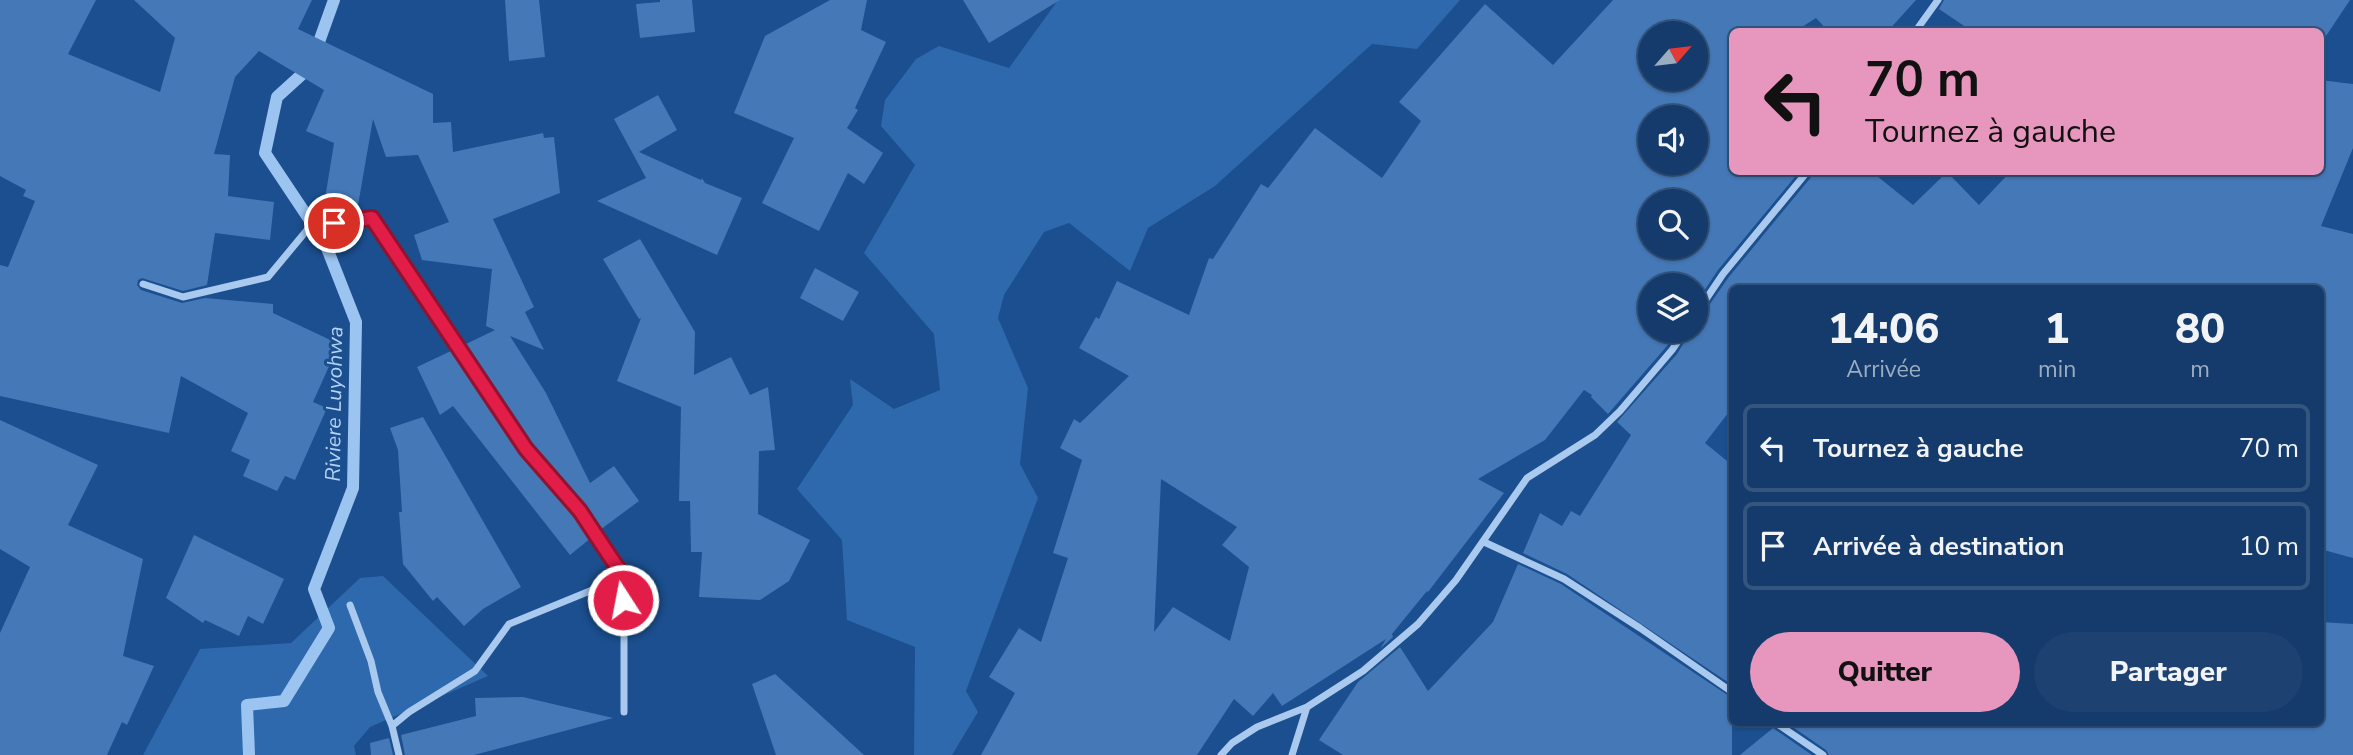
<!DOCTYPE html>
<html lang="fr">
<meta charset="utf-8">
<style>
:root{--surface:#143b6b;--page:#1d4271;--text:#f1f3f6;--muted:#9dadc1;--line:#33557e;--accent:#e797bd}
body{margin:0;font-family:"Nunito Sans",sans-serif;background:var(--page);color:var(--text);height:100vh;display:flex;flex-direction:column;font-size:26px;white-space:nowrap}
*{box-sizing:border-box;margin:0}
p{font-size:23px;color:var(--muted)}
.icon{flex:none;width:38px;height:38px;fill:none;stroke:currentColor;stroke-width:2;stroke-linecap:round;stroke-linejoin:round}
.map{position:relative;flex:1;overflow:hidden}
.panel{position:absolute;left:1729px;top:285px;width:595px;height:441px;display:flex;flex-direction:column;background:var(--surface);border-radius:10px;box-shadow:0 2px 5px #0004,0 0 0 2px var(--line)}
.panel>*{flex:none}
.banner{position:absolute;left:1729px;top:28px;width:595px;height:147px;border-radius:10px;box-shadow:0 2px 5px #0004,0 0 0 2px var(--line);background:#e797bd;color:#111;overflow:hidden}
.needle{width:46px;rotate:62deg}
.controls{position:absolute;left:1638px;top:21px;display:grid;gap:14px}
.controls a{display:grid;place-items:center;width:70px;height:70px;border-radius:50%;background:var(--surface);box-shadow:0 2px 5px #0004,0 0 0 2px var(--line);font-size:35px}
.pin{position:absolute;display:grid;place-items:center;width:60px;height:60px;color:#fff;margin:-30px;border:4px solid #fff;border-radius:50%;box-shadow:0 2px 7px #0007}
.me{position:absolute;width:77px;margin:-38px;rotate:349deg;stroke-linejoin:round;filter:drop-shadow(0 0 5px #0008)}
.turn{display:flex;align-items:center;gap:24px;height:147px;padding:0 21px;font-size:32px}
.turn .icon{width:91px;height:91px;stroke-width:2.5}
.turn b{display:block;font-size:49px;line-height:60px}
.eta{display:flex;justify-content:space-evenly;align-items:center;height:119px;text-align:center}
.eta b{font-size:42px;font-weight:800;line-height:49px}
.action{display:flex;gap:14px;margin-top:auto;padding:14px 21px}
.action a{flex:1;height:80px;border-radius:42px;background:var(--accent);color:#111;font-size:28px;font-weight:800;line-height:80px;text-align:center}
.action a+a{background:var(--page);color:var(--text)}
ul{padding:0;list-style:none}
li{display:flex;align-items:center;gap:21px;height:88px;margin:0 14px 10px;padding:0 7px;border:4px solid var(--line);border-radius:10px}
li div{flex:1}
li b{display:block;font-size:26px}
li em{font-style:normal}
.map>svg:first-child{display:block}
.green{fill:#2e69ad}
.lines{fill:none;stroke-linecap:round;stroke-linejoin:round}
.stream{stroke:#9cc4f0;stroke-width:12}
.building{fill:#4478b7;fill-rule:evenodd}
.minor{stroke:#a9c9ee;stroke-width:7}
.route-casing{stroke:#92132f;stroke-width:18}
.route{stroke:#e11d48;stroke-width:12}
.labels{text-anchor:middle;stroke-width:6;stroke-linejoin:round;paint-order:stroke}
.water-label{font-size:21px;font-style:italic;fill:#b5d3f5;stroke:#1b4f8f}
</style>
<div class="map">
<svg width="2353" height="755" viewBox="0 0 2353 755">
<rect width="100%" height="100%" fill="#1b4f8f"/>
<path class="green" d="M1058,0H1460L1417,49L1372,44L1215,186L1148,228L1130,271L1069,223L1044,232L1004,295L998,318L1028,388L1020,464L1038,498L966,691L978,712L952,755H914L915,647L847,620L842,540L797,489L853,405L850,379L894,409L940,390L934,334L864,253L915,165L881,126L885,100L916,59L939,46L1009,68Z
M383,576L488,676L370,727L354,746L356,755H143L200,649L291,643L360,578Z"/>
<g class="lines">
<path class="stream" d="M249,755L247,705L284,701L329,628L314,589L353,488L356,322L325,243L265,153L277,97L310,67L334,0"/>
</g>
<path class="building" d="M0,0H96L68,54L160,92L175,38L134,0H312L298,29L433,94V123L451,122L453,152L543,133L544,138L554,137L560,193L493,219L534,307L525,312L544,350L510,336L546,393L590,483L614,466L639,501L600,530L585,507L531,445L464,345L495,330L486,326L492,269L422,260L414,235L449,222L418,155L386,157L373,119L357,211L324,205L334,143L306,131L324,90L259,51L235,77L214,154L230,155L228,196L274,202L270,240L215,233L207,285L183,291L142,278L138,280L137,285L141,290L182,303L205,298L273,304V313L339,344L313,402L327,408L295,480L285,476L277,491L243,476L250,460L231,451L248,413L181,376L169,433L0,396V265L8,267L35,201L23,196L26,190L0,176Z
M505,0H539L545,57L509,61Z
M660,0H692L695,32L640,38L636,4L660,2Z
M830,0H867L861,30L886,42L855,108L858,110L847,128L883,153L864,184L848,173L819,231L762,203L794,138L734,113L765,36Z
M963,0H1060L989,43Z
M1613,0H1916L1887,32H1829L1816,18L1794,32H1732V172H1799L1718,270L1696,303V285H1650V331H1678L1667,346L1608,414L1591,397L1592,395L1584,390L1545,440L1478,479L1504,493L1428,592L1427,591L1392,634L1393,637L1380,649L1386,639L1282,706L1273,693L1253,716L1234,699L1197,755H981L1015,693L989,677L1019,628L1041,642L1068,558L1053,553L1082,460L1060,448L1074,419L1080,423L1129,376L1079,348L1096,317L1099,319L1117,281L1189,315L1209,258L1213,259L1261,184L1268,188L1315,128L1382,178L1421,121L1399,102L1485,4L1553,65ZM1650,33H1696V79H1650ZM1650,117H1696V163H1650ZM1650,201H1696V247H1650ZM1161,479L1237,527L1222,545L1249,567L1230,641L1173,607L1154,632Z
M1944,0H2350L2320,45V32H1973L1939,9Z
M2320,80L2353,84V148L2321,226L2353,234V558L2320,549V289H1732V408L1705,443L1732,465V685L1567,574L1523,553L1540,513L1562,526L1571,511L1580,516L1631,435L1617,422L1677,354L1691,331H1696V320L1701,317L1728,278L1812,176L1813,172H1872L1913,205L1947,172L1979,205L2010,172H2320Z
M658,95L677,130L639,152L701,180L702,178L705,183L742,198L717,255L597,201L646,178L614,119Z
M640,239L695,332L694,375L731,357L750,395L768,387L775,450L759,451L758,514L810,540L789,581L760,600L699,597L702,552H691L690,501H679L681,407L617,381L641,318L639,319L603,259Z
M815,268L859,292L843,321L800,298Z
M453,350L521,453L575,515L591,538L570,555L453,406L440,415L417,367Z
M423,417L521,587L483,609L464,626L437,597L433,601L403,564L399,512H402L398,450L390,428Z
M0,420L98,465L68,525L143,559L123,656L154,666L127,725L122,722L107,755H0V633L30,567L0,549Z
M194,535L284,579L263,624L248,616L239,636L205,620L203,623L166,598Z
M1518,564L1561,584L1732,698V755H1343L1319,740L1358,682L1400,647L1428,691L1493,622Z
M2320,622L2353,624V755H1829L1826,750L1787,723H2320Z
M775,674L816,711L864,755H776L752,684Z
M523,697L613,718L474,755H405L401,735L476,716L475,698Z
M1773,728L1812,755H1740Z
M389,738L393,755H371L370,743Z"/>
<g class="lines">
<path class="minor" d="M1915,32L1938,0
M143,284L183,297L268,277L312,224L372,218L526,449L580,511L624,577V712
M1696,314L1723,274L1807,172
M1484,542L1564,579L1640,628L1732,692
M350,605L371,661L378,692L392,726L399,755
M1776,723L1823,755
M392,726L409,712L475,671L509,624L624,577
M1221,755L1232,743L1257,727L1307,707L1363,671L1418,624L1456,580L1527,478L1595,435L1620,411L1672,350L1685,331
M1292,755L1307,707"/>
</g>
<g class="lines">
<defs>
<path id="route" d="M334,223L372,218L526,449L580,511L609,555L624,577L623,600"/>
</defs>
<use href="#route" class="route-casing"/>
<use href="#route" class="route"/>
</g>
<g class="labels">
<g class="water-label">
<text transform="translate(334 404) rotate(-89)" y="7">Riviere Luyohwa</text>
</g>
</g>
</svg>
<div class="controls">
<a><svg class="needle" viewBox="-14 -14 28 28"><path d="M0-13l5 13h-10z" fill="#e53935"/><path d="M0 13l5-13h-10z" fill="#9dadc1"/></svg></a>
<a><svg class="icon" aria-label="sound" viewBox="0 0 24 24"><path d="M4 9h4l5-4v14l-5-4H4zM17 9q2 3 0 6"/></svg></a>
<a><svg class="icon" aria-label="search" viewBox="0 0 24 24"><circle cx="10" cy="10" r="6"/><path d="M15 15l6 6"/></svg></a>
<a><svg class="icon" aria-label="layers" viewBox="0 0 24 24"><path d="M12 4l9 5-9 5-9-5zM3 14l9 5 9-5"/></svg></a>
</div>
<div class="pin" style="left:334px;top:223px;background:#d93025"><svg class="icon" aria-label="arrive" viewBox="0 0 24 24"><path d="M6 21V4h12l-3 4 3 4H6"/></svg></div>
<svg class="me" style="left:623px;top:600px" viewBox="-20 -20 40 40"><circle r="17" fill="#e11d48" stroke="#fff" stroke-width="3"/><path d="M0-11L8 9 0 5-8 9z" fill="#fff"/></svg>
<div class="banner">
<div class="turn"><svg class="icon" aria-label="left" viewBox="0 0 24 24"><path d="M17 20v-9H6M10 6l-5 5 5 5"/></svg><div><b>70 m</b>Tournez à gauche</div></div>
</div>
<section class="panel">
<div class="eta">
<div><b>14:06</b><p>Arrivée</p></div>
<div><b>1</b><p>min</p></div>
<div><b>80</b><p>m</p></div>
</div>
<ul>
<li><svg class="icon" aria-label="left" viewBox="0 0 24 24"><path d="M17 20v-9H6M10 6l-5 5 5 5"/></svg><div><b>Tournez à gauche</b></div><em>70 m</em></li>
<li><svg class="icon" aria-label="arrive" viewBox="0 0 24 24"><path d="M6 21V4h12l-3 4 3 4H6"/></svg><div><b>Arrivée à destination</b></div><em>10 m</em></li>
</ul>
<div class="action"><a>Quitter</a><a>Partager</a></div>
</section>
</div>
